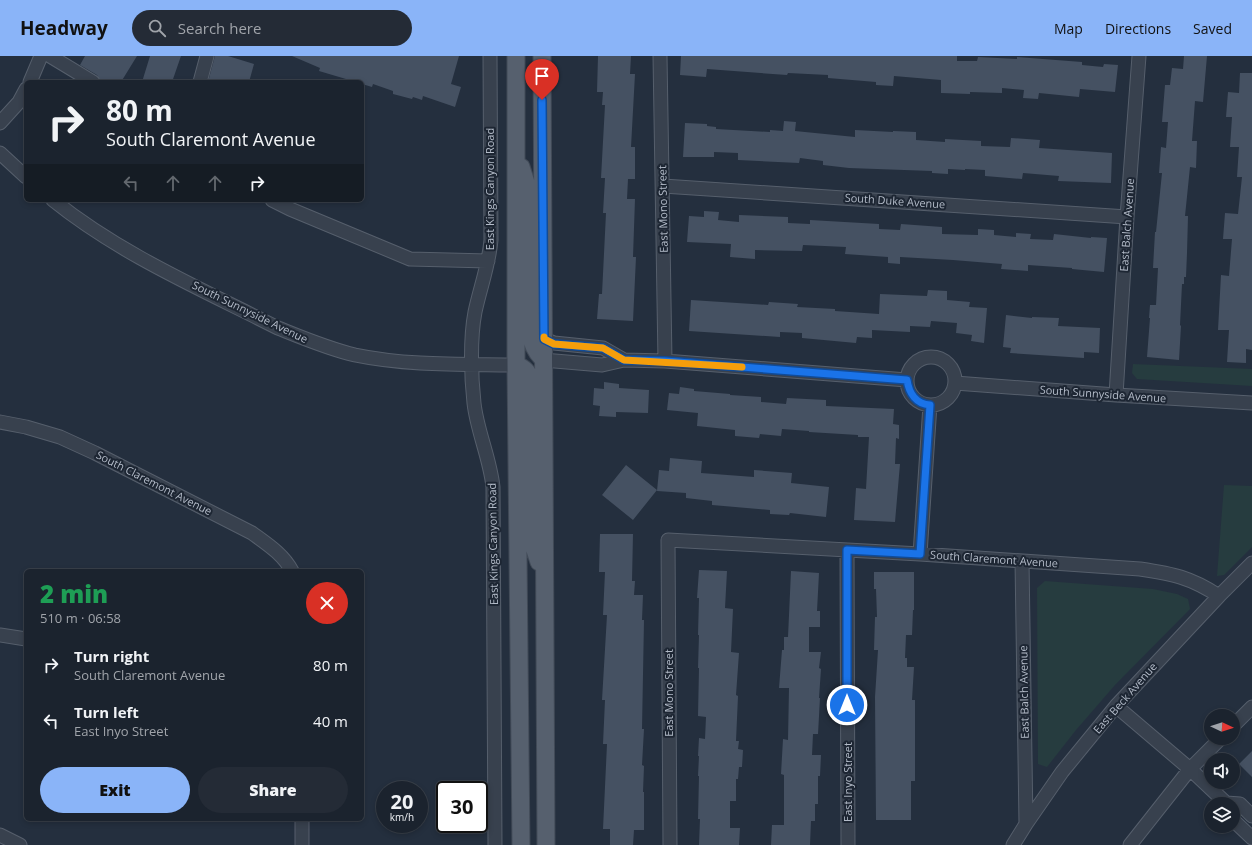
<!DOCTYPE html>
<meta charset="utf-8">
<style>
:root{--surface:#1b232e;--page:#242b36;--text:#f1f3f6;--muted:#a0a4aa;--line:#39404a;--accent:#8ab4f8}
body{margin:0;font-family:"Open Sans",sans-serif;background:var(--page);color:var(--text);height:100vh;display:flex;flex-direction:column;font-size:15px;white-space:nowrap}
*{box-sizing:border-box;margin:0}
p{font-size:13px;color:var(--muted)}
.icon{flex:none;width:22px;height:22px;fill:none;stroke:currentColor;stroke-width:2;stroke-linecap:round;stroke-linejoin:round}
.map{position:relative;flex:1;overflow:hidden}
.details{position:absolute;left:24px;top:513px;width:340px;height:252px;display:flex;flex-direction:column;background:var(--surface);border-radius:6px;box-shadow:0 2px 6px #0003,0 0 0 1px var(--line)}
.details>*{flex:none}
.guide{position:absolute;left:24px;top:24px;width:340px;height:122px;border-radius:6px;box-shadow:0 2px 6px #0003,0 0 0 1px var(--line);background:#1b232e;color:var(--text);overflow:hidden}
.needle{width:26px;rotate:94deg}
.buttons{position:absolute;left:1204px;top:653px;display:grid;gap:8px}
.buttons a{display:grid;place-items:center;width:36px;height:36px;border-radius:50%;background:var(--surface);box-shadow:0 2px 6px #0003,0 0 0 1px var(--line);font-size:20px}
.speed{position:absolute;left:376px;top:725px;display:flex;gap:8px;font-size:20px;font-weight:700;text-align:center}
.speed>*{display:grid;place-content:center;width:52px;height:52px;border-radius:50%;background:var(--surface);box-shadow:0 2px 6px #0003,0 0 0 1px var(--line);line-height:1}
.speed small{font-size:10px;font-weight:400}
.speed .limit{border:2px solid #111;border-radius:6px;background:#fff;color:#111}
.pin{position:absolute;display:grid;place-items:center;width:34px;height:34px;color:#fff;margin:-41px -17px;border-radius:50% 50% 50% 0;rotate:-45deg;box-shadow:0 0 4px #0007}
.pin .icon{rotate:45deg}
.me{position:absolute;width:44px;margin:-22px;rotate:0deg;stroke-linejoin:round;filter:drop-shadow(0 0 3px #0008)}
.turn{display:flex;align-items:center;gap:14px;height:84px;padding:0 16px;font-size:18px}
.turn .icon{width:52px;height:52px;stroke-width:2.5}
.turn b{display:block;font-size:28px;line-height:34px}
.lanes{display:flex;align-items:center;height:38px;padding:0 16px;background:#0003;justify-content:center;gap:20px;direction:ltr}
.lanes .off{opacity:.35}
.round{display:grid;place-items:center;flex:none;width:42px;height:42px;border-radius:21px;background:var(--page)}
.summary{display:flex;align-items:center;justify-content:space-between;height:68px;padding:0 16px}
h1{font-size:24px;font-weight:800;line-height:30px;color:#1e9e55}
.action{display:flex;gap:8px;margin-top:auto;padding:8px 16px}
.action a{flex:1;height:46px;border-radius:24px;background:var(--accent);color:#111;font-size:16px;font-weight:800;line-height:46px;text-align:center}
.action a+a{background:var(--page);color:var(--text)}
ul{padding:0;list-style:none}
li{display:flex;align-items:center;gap:12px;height:56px;padding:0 16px}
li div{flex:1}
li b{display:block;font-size:15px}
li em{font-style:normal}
header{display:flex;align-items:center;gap:24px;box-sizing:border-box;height:56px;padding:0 20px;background:var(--accent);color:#111}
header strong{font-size:19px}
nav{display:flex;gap:22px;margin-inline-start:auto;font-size:14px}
.search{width:280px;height:36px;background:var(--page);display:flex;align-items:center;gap:10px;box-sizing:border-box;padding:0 14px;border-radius:22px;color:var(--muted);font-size:15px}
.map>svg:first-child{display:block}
.green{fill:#263c3f}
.building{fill:#455162}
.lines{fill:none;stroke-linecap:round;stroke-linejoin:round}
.minor-casing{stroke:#565f6c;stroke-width:15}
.major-casing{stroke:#414a57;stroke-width:19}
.minor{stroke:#38414e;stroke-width:13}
.major{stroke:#56606e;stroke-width:17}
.route-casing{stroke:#114b97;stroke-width:10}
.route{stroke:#1a73e8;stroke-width:7}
.slow{stroke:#f59e0b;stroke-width:7}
.labels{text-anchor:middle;stroke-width:4;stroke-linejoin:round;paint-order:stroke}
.street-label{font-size:11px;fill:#b4bcc9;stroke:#1d2633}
</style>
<header>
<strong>Headway</strong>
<div class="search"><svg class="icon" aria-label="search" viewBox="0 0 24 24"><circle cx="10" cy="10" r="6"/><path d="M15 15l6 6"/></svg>Search here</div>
<nav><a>Map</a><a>Directions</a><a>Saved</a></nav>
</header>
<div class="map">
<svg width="1252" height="789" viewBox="0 0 1252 789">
<rect width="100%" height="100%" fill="#242f3e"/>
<path class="green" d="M1133,308L1252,313V330L1137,323L1132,317Z
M1224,429L1252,430V491L1224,519L1217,520Z
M1045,525L1153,533L1177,538L1188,543L1190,553L1115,629L1076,674L1047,711L1038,708L1037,532Z"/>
<path class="building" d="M85,0H137L121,26H101L97,19L80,9Z
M150,0H181L172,26H142Z
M215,0H228L254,8L249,26H208Z
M292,0H459L451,28L461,31L455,51L423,40L422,44L413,41L412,43L393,38V35L373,28L372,31L362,28V26H356L319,15L320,12Z
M598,0H631L630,18H635L631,91H635V123H628L627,143H635L633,201H636L633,265L597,263L599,238H602L606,157H603L605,122H601L605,49H602L603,36H597Z
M681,0H957V5H977L978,1L1017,3V1L1082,6V9L1103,11L1104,8L1118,9L1115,36L1080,33L1079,41L1039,37L1038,43L1023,42L1024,34L1002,32V37L970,36V38L941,37V24L894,20L893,30L876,29V26L828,22V19L788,17L787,19L707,13L706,21L680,19Z
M1184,0H1207L1203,46L1195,45L1192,85H1197L1196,112L1190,111L1185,160H1188L1187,197L1186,221H1184V228H1182L1180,269L1181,270L1179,304L1147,301L1150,262H1149L1150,249H1156L1158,212H1153L1155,176H1156L1162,117H1159L1161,91L1166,92L1168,66H1162L1165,29H1170L1172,12L1183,13Z
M1240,17H1252V294L1246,293V307L1227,306L1229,274H1218L1221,219L1229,220L1232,183H1223L1225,157L1238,158L1242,121H1237L1239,91H1230L1232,61H1226L1228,36L1239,37Z
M784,65L796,66L795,75L855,81V74L893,76V75L916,76V84L945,86V83L981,85V90L1010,91L1011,82L1040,84L1039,92L1112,97L1111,127L1058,125L1059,120L1023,117L1022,123L985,120V114L965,113V114L948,113V118L932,117V115L849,112L823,109V105L800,102L799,107L738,104V97L714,96V101H683L685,67L707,68V70L716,71V73L770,76V74L783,75Z
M704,155L719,156L718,164L739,166V159L788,161V167L810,168V164L879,168V173L900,174L901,168L942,171V178L978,179V173L994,174V179L1016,181V177L1031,178L1030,183L1053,184L1054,178L1091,182V181L1107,182L1104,216L1072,213V212L1028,209V215L1001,213L1002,208L953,204L900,201V208L888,207V201L845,198L846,191L803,189L802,195L755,194V203L730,201L731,188L687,186L689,160L704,161Z
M928,234L947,235V244L970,246L969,251L987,252L984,287L971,285L972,279L956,277L957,267L931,265L930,271L910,270V276L872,274V282L857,281L856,287L802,282V277L780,276V281L689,275L691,244L768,249L769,246L798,248L797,251L835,253V255L879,258L880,238L927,240Z
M1006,259L1032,262V261L1059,262L1058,270L1100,272L1099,297L1084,296V302L1010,297L1011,292L1003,291Z
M604,326L619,328V332L649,334L648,357L616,356V361L599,360L600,350L593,349L594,332L604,333Z
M680,331L694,333V335L730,338V339L761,341V346L786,348L787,342L826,344V350L894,353L893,368L899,369V383L896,382L895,408H900L895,466L854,464L856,432L866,433L869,381H858V379L809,376V375L782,373L781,380L760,378L759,382L735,380V374L697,370L698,357L667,354L669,337L679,338Z
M670,402L702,405L701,417L754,421V414L792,417L791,427L829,431L826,461L790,457L789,459L770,458V454L712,449V445L686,442V437L657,435L659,414L669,415Z
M626,409L657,434L633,464L602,439Z
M600,478H633L632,525H635L634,539H643L642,564H644L642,673H644L642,709L644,710L643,736H644V774H634L633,789H610V773H603L607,688H603L605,644H602L607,559H603L605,516H599Z
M699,514L727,515L725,552L733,553L731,596L739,597L736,639L738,640L736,685H739L738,693L743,694L742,711H739L738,723H736V745H730V772H740L739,789H699L700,763H698L699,720H698L699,700H698L699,682L705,683L706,661L698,660L699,612H698L699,579H698L699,542H697Z
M791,515L819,517L817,555H820V571H809V596H821L819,612L821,613L819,642H820L818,678H813L812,699H821L820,720H818V748H815V765H811L810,789H771L772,769H784V719L781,718L783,683L788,684L789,632H779L782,594H784V581H788Z
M874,516H914V554H913L912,579H906L905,602H907V611H914L912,644H915V725H911V764H876L875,641L878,594H874L875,561H877L876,533H874Z
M1252,695V721L1239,708Z"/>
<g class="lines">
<defs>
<path id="minor" d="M50,0L93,26
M490,0L491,184C489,209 480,232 475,256C470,282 471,320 474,347C477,375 490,402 493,431L495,789
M660,0L665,305
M30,26L41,0
M200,26L207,0
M0,67L19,46L26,33
M0,97L26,121
M663,130L1127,161
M53,144C120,198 201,233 278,272C303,282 329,293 355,299C408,310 463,308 516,309
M272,144L290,153L410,203L488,205
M544,283L554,287L603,292L624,304
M907 325a24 24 0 1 1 48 0a24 24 0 1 1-48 0Z
M543,304L602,309L624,304L665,305L907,324
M955,327L1116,339L1252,347
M1116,339L1127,161L1139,0
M0,366L26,371L60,381L95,397L252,477C267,488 283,498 292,515
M847,494L848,789
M920,498L930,349
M1022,505L1026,768
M0,579L26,583
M1116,650L1190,713L1226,747
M1233,670L1252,651
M1226,748V747L1240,748L1252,760
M302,763V789
M1233,764L1252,782
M0,779L20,789
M670,789L668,484L920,498L1140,513C1173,518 1190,521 1219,540
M1013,789L1026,768L1062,716L1116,650L1219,540L1252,507
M1130,789L1190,713L1221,682"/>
<path id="major" d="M516,0V309L521,789
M542,0L546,789
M521,111L529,136L531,279C533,289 535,295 542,302
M516,309C525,312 528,316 531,325L532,485L539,506"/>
</defs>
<use href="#minor" class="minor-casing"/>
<use href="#major" class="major-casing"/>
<use href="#minor" class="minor"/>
<use href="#major" class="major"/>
</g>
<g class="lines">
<defs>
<path id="route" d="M542,44L544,283L554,288L603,292L624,304L665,305L907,324C909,337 916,348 930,349L920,498L847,494V649"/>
</defs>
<use href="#route" class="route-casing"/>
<use href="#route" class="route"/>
<path class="slow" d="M544,281V283L554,288L603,292L624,304L742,311"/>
</g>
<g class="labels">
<g class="street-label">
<text transform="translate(490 133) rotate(-90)" y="4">East Kings Canyon Road</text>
<text transform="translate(895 145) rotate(4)" y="4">South Duke Avenue</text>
<text transform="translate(663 153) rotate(-91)" y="4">East Mono Street</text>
<text transform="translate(1127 169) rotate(-86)" y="4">East Balch Avenue</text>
<text transform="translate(250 256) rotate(26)" y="4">South Sunnyside Avenue</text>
<text transform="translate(1103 338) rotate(4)" y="4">South Sunnyside Avenue</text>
<text transform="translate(154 427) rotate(27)" y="4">South Claremont Avenue</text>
<text transform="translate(493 488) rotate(-91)" y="4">East Kings Canyon Road</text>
<text transform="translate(994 503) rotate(4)" y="4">South Claremont Avenue</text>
<text transform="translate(1024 636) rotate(-91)" y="4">East Balch Avenue</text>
<text transform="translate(669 637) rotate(-90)" y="4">East Mono Street</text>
<text transform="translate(1125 642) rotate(-49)" y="4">East Beck Avenue</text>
<text transform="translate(848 726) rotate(-90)" y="4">East Inyo Street</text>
</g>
</g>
</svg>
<div class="buttons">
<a><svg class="needle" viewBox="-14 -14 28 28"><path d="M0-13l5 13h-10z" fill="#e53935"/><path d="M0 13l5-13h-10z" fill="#a0a4aa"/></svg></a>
<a><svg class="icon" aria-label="sound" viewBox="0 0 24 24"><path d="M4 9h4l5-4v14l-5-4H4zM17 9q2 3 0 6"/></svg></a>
<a><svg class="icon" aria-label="layers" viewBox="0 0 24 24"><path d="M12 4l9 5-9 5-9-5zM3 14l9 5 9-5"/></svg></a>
</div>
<div class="speed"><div>20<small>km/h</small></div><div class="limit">30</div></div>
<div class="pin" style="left:542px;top:44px;background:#d93025"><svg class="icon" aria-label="arrive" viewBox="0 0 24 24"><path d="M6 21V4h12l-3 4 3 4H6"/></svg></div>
<svg class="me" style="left:847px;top:649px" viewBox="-20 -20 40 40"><circle r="17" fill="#1a73e8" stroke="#fff" stroke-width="3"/><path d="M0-11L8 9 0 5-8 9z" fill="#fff"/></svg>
<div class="guide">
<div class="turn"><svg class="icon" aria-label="right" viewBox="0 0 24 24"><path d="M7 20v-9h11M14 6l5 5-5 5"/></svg><div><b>80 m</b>South Claremont Avenue</div></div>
<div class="lanes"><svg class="icon off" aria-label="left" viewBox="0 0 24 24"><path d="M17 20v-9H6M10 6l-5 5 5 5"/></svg><svg class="icon off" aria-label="ahead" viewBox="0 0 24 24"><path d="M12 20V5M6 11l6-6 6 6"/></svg><svg class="icon off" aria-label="ahead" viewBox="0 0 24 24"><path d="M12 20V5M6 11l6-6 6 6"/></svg><svg class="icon" aria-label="right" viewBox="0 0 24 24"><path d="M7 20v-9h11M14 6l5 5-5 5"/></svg></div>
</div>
<section class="details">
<div class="summary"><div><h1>2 min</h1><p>510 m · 06:58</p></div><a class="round" style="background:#d93025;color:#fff"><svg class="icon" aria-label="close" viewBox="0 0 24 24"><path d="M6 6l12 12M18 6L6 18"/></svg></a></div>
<ul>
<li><svg class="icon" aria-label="right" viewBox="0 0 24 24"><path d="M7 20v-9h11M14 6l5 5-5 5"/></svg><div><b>Turn right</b><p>South Claremont Avenue</p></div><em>80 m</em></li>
<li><svg class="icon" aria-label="left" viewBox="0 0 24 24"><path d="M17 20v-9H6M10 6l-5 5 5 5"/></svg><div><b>Turn left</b><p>East Inyo Street</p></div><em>40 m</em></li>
</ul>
<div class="action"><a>Exit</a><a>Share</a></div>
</section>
</div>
